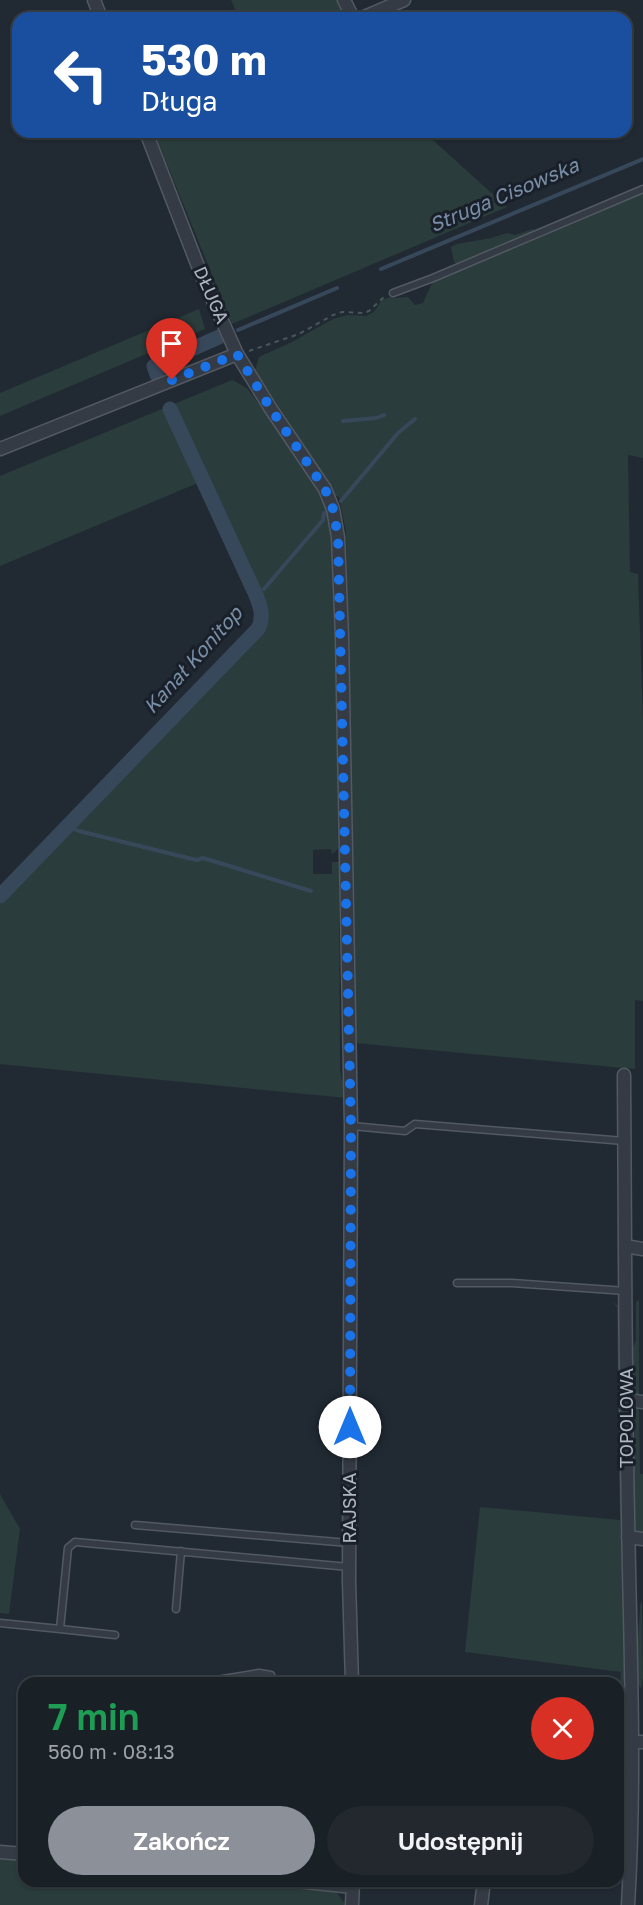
<!DOCTYPE html>
<html lang="pl">
<meta charset="utf-8">
<style>
:root{--surface:#192026;--page:#22282e;--text:#f1f3f6;--muted:#9fa3a7;--line:#373e43;--accent:#8c9099}
body{margin:0;font-family:"Golos Text",sans-serif;background:var(--page);color:var(--text);height:100vh;display:flex;flex-direction:column;font-size:22px;white-space:nowrap}
*{box-sizing:border-box;margin:0}
p{font-size:20px;color:var(--muted)}
.icon{flex:none;width:33px;height:33px;fill:none;stroke:currentColor;stroke-width:2;stroke-linecap:round;stroke-linejoin:round}
.map{position:relative;flex:1;overflow:hidden}
.details{position:absolute;left:18px;top:1677px;width:606px;height:210px;display:flex;flex-direction:column;background:var(--surface);border-radius:18px;box-shadow:0 2px 4px #0004,0 0 0 2px var(--line)}
.details>*{flex:none}
.hud{position:absolute;left:12px;top:12px;width:620px;height:126px;border-radius:18px;box-shadow:0 2px 4px #0004,0 0 0 2px var(--line);background:#1a4fa0;color:#fff;overflow:hidden}
.pin{position:absolute;display:grid;place-items:center;width:51px;height:51px;color:#fff;margin:-62px -26px;border-radius:50% 50% 50% 0;rotate:-45deg;box-shadow:0 0 6px #0007}
.pin .icon{rotate:45deg}
.me{position:absolute;width:66px;margin:-33px;rotate:0deg;stroke-linejoin:round;filter:drop-shadow(0 0 4px #0008)}
.turn{display:flex;align-items:center;gap:21px;height:126px;padding:0 30px;font-size:27px}
.turn .icon{width:78px;height:78px;stroke-width:2.5}
.turn b{display:block;font-size:42px;line-height:51px}
.round{display:grid;place-items:center;flex:none;width:63px;height:63px;border-radius:32px;background:var(--page)}
.headline{display:flex;align-items:center;justify-content:space-between;height:102px;padding:0 30px}
h1{font-size:36px;font-weight:600;line-height:45px;color:#1e9e55}
.button{display:flex;gap:12px;margin-top:auto;padding:12px 30px}
.button a{flex:1;height:69px;border-radius:36px;background:var(--accent);color:#fff;font-size:24px;font-weight:600;line-height:69px;text-align:center}
.button a+a{background:var(--page);color:var(--text)}
.map>svg:first-child{display:block}
.green{fill:#2a3c3b}
.lines{fill:none;stroke-linecap:round;stroke-linejoin:round}
.stream{stroke:#38485b;stroke-width:4}
.canal{stroke:#38485b;stroke-width:15}
.lane-casing{stroke:#525962;stroke-width:9}
.street-casing{stroke:#525962;stroke-width:15}
.path{stroke:#465759;stroke-width:2;stroke-dasharray:4.5 4.5;stroke-linecap:butt}
.lane{stroke:#343b44;stroke-width:6}
.street{stroke:#343b44;stroke-width:12}
.route{stroke:#1a73e8;stroke-width:10;stroke-dasharray:0 18}
.labels{text-anchor:middle;stroke-width:6;stroke-linejoin:round;paint-order:stroke}
.street-label{font-size:18px;fill:#aeb6c1;stroke:#1a2029}
.water-label{font-size:20px;font-style:italic;fill:#798ea7;stroke:#1a2029}
</style>
<div class="map">
<svg width="643" height="1905" viewBox="0 0 643 1905">
<rect width="100%" height="100%" fill="#212a33"/>
<path class="green" d="M231,0H350L359,18H239Z
M154,132H424L507,207L232,324Z
M643,192V458L628,455L630,572L638,574L643,720V1001L635,1000V1069L355,1043L354,883L351,848L346,532L339,497L334,495L313,459L255,370L259,357L292,342L333,319L347,315L366,316L374,312L382,300L393,296L394,298L408,297L415,305L423,303L433,281L464,268L454,262L451,247L457,244L491,238L507,233L515,235L533,229L542,235Z
M199,309L205,329L0,416V393Z
M232,380L247,388L294,451L318,489L327,511L335,546L338,849L332,854L331,849L313,850V874H332V862H339L340,1070L346,1098L0,1064V901L261,631L267,619L262,601L205,480L0,566V476Z
M639,1300V1398L632,1397L631,1351L636,1341V1302Z
M612,1301L620,1307L625,1667L623,1692L618,1714L621,1672L465,1652L480,1507L620,1520L617,1307Z
M631,1404L639,1405L640,1474H643V1533L635,1530L632,1471L635,1433Z
M0,1494L20,1529L9,1614L0,1613Z
M642,1601L643,1678L641,1689C632,1676 640,1624 640,1605Z
M0,1858L24,1860V1881H271L334,1889L346,1905H0Z"/>
<g class="lines">
<path class="stream" d="M381,269L643,159
M238,330L337,288
M343,421L376,418L384,415
M341,501L398,433L415,419
M264,589L323,520L324,513
M66,826L79,831L184,857L197,860L203,858L311,891"/>
<path class="canal" d="M157,375L154,366L219,337
M0,896L258,629C264,617 261,608 256,595L170,409"/>
<defs>
<path id="lane" d="M393,293L433,278L643,189
M352,1126L405,1131L415,1124L624,1141
M457,1283H512L626,1291
M135,1525L349,1543
M176,1609L181,1551
M0,1623L60,1629L68,1548L75,1542L349,1567
M60,1629L115,1635
M205,1682L259,1673L271,1675L275,1683"/>
<path id="street" d="M94,0L101,18
M344,0L353,18
M362,18L404,0
M146,132L201,274L237,354L271,409L325,489L333,509L338,537L342,637L351,1126L349,1581L352,1683
M0,449L237,354
M624,1075C625,1222 625,1369 628,1515C630,1645 636,1775 628,1905
M625,1246L643,1249
M627,1400L643,1402
M628,1537L643,1539
M618,1741L643,1742
M0,1852L24,1854
M296,1881L353,1887
M352,1905L353,1881
M481,1905L484,1881"/>
</defs>
<use href="#lane" class="lane-casing"/>
<use href="#street" class="street-casing"/>
<path class="path" d="M249,351L299,334L333,315L342,312L364,313L369,311L385,296
M365,1676L371,1683"/>
<use href="#lane" class="lane"/>
<use href="#street" class="street"/>
</g>
<g class="lines">
<path class="route" d="M172,380L237,354L271,409L325,489L333,509L338,537L351,1126L350,1427"/>
</g>
<g class="labels">
<g class="street-label">
<text transform="translate(211 295) rotate(66)" y="6">DŁUGA</text>
<text transform="translate(627 1418) rotate(-90)" y="6">TOPOLOWA</text>
<text transform="translate(350 1508) rotate(-90)" y="6">RAJSKA</text>
</g>
<g class="water-label">
<text transform="translate(504 195) rotate(-23)" y="7">Struga Cisowska</text>
<text transform="translate(193 660) rotate(-48)" y="7">Kanał Konitop</text>
</g>
</g>
</svg>
<div class="pin" style="left:172px;top:380px;background:#d93025"><svg class="icon" aria-label="arrive" viewBox="0 0 24 24"><path d="M6 21V4h12l-3 4 3 4H6"/></svg></div>
<svg class="me" style="left:350px;top:1427px" viewBox="-20 -20 40 40"><circle r="19" fill="#fff"/><path d="M0-13L10 11 0 6-10 11z" fill="#1a73e8"/></svg>
<div class="hud">
<div class="turn"><svg class="icon" aria-label="left" viewBox="0 0 24 24"><path d="M17 20v-9H6M10 6l-5 5 5 5"/></svg><div><b>530 m</b>Długa</div></div>
</div>
<section class="details">
<div class="headline"><div><h1>7 min</h1><p>560 m · 08:13</p></div><a class="round" style="background:#d93025;color:#fff"><svg class="icon" aria-label="close" viewBox="0 0 24 24"><path d="M6 6l12 12M18 6L6 18"/></svg></a></div>
<div class="button"><a>Zakończ</a><a>Udostępnij</a></div>
</section>
</div>
